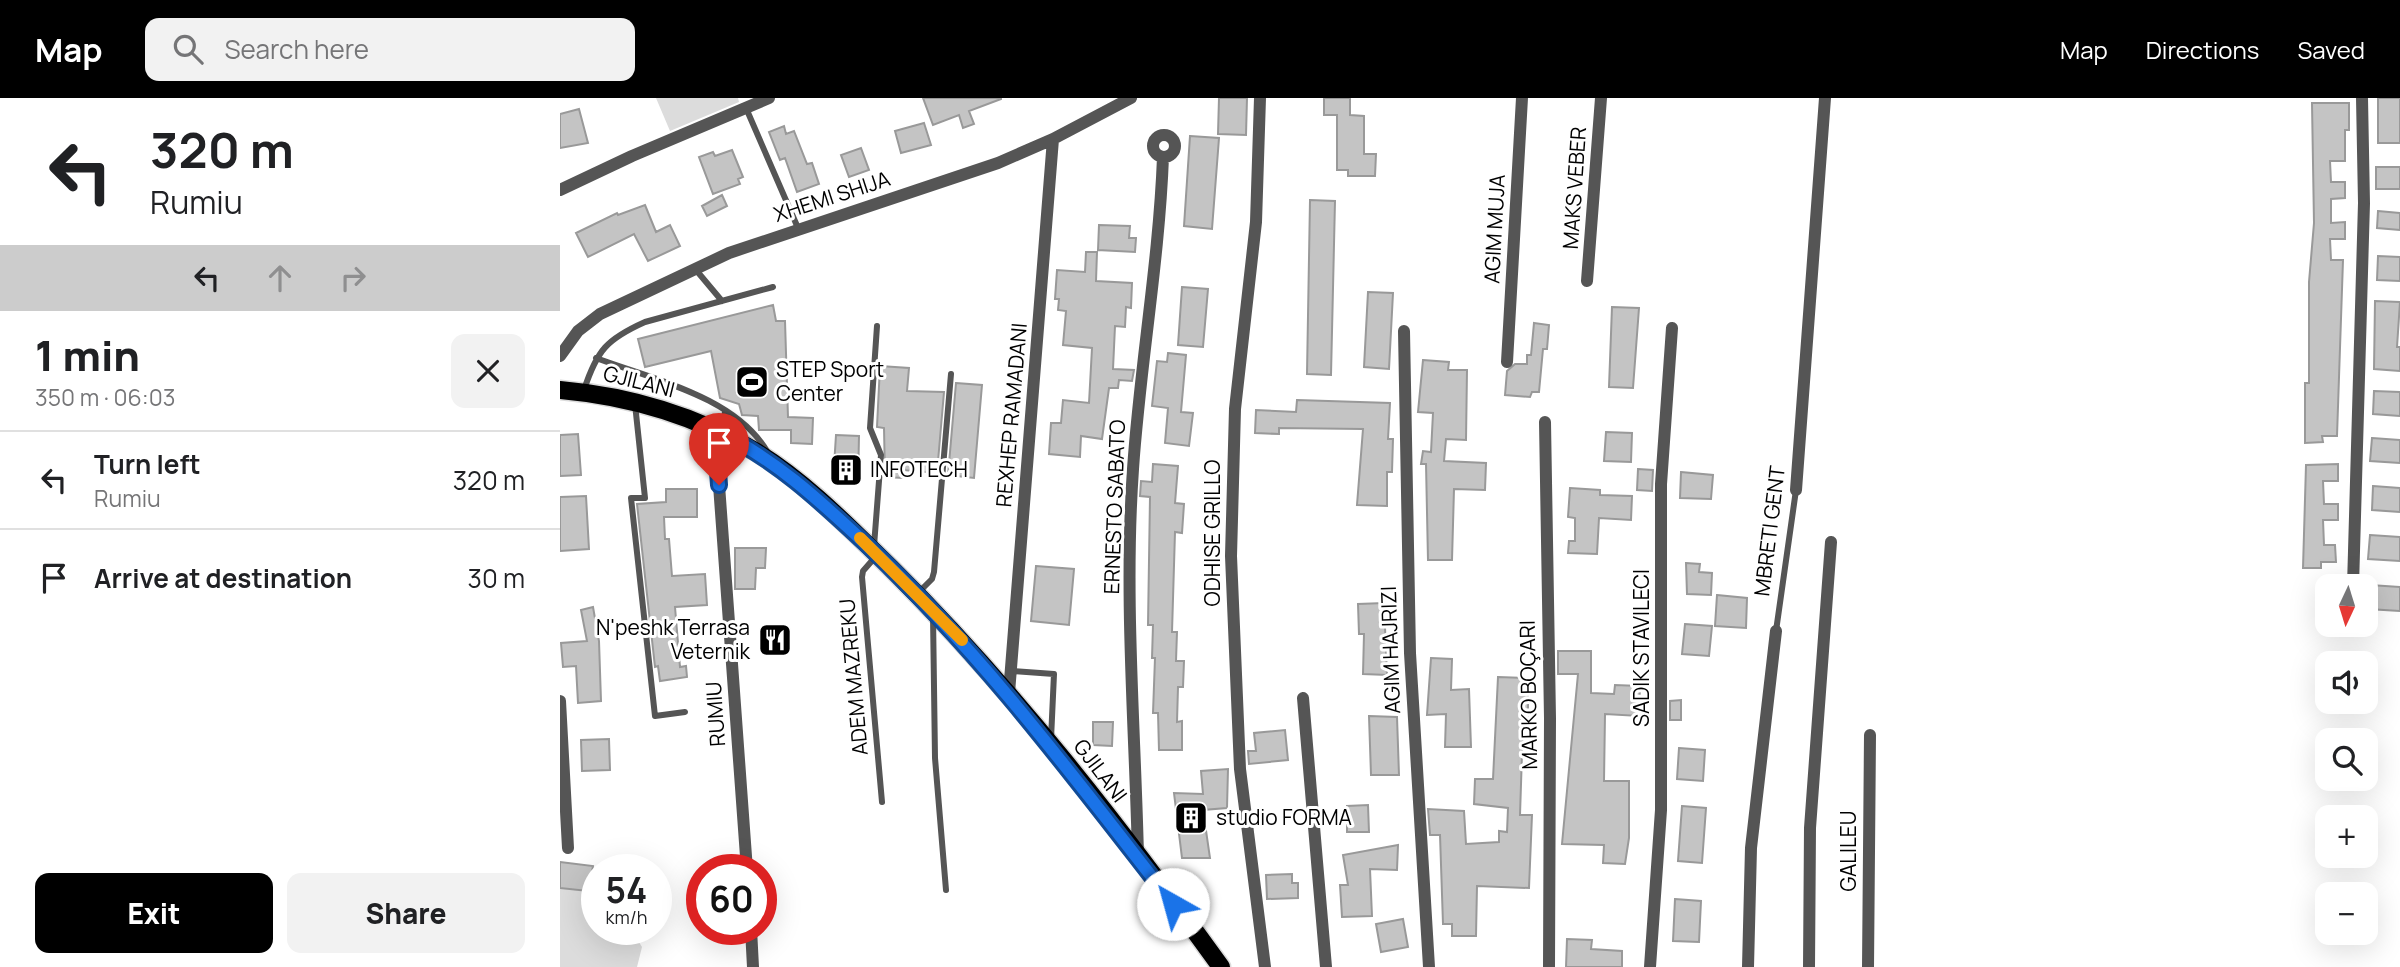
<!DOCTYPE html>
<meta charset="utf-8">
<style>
:root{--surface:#fff;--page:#f2f2f2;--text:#202124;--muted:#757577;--line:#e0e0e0;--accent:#000}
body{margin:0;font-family:Manrope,sans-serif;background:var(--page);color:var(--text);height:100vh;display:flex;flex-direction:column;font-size:26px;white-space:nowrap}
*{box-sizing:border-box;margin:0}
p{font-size:23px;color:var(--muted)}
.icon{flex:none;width:38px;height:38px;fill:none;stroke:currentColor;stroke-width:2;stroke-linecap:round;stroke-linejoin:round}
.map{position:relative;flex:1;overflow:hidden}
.sheet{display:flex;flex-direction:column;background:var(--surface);width:560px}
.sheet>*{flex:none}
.top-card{background:#fff;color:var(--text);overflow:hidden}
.needle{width:46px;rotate:184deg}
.controls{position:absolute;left:1755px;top:476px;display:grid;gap:14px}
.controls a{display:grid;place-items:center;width:63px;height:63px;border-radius:14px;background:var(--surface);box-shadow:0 7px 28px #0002;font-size:35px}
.speed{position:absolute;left:21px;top:756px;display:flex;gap:14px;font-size:35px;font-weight:700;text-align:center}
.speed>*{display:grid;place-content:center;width:91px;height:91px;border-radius:50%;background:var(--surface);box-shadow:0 7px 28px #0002;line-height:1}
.speed small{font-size:18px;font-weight:400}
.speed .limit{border:10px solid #d22;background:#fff;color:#111}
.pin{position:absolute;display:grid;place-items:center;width:60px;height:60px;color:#fff;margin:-72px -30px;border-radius:50% 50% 50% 0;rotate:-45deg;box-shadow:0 0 7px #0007}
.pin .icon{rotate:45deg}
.me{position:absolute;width:77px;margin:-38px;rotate:322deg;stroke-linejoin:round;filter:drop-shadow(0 0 5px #0008)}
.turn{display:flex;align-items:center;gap:24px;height:147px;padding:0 35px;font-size:32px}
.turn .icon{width:91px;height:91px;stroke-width:2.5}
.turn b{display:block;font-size:49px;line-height:60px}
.lanes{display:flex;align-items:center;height:66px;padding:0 35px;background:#0003;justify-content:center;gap:35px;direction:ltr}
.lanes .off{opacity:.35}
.round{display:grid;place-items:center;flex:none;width:74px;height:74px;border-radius:14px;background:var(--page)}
.overview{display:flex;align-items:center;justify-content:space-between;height:119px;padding:0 35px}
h1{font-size:42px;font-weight:800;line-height:52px}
.button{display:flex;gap:14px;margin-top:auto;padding:14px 35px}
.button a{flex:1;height:80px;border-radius:14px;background:var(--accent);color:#fff;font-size:28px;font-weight:800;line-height:80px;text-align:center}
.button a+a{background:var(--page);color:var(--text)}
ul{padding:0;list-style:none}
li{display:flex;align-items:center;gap:21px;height:98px;padding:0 35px;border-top:2px solid var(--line)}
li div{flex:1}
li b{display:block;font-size:26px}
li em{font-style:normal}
header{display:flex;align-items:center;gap:42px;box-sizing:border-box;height:98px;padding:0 35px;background:var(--accent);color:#fff}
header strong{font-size:33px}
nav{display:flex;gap:38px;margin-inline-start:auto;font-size:24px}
.search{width:490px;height:63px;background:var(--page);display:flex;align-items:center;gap:18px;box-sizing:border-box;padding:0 24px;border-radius:14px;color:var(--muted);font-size:26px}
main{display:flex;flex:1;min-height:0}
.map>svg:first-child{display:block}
.green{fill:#dcdcdc}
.building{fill:#c4c4c4;stroke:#999;stroke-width:2}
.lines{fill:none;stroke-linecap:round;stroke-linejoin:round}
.primary-casing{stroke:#dbdbdb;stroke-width:21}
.lane{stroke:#555;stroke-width:6}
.street{stroke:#555;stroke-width:12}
.primary{stroke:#000;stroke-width:18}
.route-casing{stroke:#114b97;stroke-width:18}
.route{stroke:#1a73e8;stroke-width:12}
.slow{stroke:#f59e0b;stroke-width:12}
.labels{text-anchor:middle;stroke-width:6;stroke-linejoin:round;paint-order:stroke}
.street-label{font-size:21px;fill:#000;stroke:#fff}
.poi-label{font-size:21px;fill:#000;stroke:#fff;text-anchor:start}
</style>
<header>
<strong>Map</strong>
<div class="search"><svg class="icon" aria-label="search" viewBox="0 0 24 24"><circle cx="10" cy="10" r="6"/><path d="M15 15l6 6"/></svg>Search here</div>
<nav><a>Map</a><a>Directions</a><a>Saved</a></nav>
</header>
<main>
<section class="sheet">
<div class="top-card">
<div class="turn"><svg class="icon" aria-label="left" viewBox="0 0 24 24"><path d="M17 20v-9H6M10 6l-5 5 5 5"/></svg><div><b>320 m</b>Rumiu</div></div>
<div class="lanes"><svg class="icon" aria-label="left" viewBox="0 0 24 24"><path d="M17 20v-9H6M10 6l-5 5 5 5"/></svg><svg class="icon off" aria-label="ahead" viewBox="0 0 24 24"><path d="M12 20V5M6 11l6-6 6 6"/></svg><svg class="icon off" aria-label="right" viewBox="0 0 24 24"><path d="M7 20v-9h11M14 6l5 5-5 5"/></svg></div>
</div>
<div class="overview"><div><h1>1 min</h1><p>350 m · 06:03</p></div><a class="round"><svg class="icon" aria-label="close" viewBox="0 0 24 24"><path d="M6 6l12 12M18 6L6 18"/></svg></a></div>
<ul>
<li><svg class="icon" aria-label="left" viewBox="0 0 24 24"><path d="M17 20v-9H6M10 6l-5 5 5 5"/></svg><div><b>Turn left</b><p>Rumiu</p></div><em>320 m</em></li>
<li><svg class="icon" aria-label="arrive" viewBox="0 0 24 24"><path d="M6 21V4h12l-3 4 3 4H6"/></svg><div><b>Arrive at destination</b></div><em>30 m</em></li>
</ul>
<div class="button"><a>Exit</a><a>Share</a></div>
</section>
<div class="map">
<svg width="1840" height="869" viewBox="0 0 1840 869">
<rect width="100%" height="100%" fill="#fff"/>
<path class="green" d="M96,0H178L179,4L110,33Z
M0,784L37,798V831H71L82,849L77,869H0Z"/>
<path class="building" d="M363,0H441V1L409,13L414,26L403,30L399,17L373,27Z
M659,0H687L686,37L658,36Z
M764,0H790V17L804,18V56H816L815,78H788V72H777V17H764Z
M1818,0H1840V45H1818Z
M1752,5H1789V32H1785V63H1770L1771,84H1785V100L1771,101V125L1785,124V141H1770L1771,162H1783L1777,338H1762L1763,344L1745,345V285H1749V184L1754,125Z
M19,11L28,45L0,50V16Z
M364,25L371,47L341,55L335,33Z
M224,28L226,36L234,33L247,66L252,65L259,86L237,94L225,60L220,62L209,34Z
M630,38L659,40L652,131L624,128Z
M301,50L309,72L289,79L281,57Z
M172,52L183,79L178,81L180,86L153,96L139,59L153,54L155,58Z
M1816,69H1840V91H1816Z
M162,97L167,108L147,118L142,108Z
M750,102L775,103L771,277L747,276Z
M85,107L96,134L110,127L120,148L88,163L74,136L28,159L16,135L57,115L58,117Z
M1818,113L1840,115V132L1817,130Z
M539,127L570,128L569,140H576L575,154L538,152Z
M526,154H537L536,183L572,185L571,210L566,209L565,229L555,228L553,271L574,272L572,283L559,282L558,290H549L542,341L521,338L520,359L489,356L491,325H501L503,302L529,305L532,250L503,247L506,213L498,212L499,201H495L497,172L525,174Z
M1818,158L1840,159V183L1817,182Z
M622,189L648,191L643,249L618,247Z
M808,194L833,195L829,271L804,269Z
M1815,203L1840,204L1837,249H1840V273L1814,271Z
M213,207L216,223H225L228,319L253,320L252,346L231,345V332H199L198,318L182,317L179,306L160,300L151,253L85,269L78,241Z
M1052,209L1079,210L1073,290L1049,289Z
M974,225L989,227L987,251H983L979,294H972L970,299L945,297L947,273L955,266H967V257H971Z
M608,255L626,257L621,314L633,315L629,348L605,345L608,310L592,308L597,263L607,264Z
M863,262L889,264L888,272H907L906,342L886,341L884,363L926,365L925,392L894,391L892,462H868L866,366H861L863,353L871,354L873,315L858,314Z
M320,268L349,270L347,293L384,294L377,375L343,372V380L325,379L324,330L317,329Z
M396,285L422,287L414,380L388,377Z
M1814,293L1840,294V318L1813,316Z
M737,302L830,305L828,341H833L832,374H827V408L797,407L803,331L719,330V336L695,335L696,312L736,314Z
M1046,334L1072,335L1071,364L1044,363Z
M18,336L21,377L0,378V337Z
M276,337L299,338L298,385L273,384Z
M1812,340L1840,342V365L1810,363Z
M593,366L618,368L615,405L624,406L622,435L615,434L612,534H617L616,563H624L623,589H618L617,624L622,623V652H599L598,615H593L595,560H592L593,527H588L590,399L580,398L581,383L592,384Z
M1778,366V383H1763L1764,406H1778V422H1763L1764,447H1775L1776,464H1761V470H1743L1746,367Z
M1078,371L1093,372L1092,393L1077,392Z
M1121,374L1153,377L1151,401L1120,400Z
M1813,388L1840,390V414L1812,412Z
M1010,390L1040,392V397L1072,398L1071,422L1039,420L1037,456L1008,455L1009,443H1015V420L1008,419Z
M106,391H137V419H104L105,441H109L112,478L145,476L147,507L115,509L120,569L126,568L127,579L100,583L98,568L95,569L77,406L106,404Z
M26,398L29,451L0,453V399Z
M1810,437L1840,439V463L1808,461Z
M175,450H206L205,470H196L195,491H175Z
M1126,465L1140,466L1139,474L1152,475L1151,497L1127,496Z
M476,468L514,471L509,527L471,523Z
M1810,487L1840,489V513L1808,511Z
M1157,497L1187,500L1186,530L1155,528Z
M824,505L827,577L803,576L804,536H799L798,506Z
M33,509L39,543L41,603L18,605L16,568L3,569L1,545L27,543L21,512Z
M1125,526L1152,528L1149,558L1122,556Z
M998,553H1031V595L1054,596L1055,587L1080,588L1079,618L1045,616L1044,683H1069V740L1065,766L1043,765L1044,747L1002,746L1018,576H998Z
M871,560L892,561L891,592L909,591L911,649H885L886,616L867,617Z
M938,579L968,580V625H963L960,717H972L969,790L917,788L916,838H892V826H883L880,737H870L868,711L904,713L906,746L939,744V733L947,734L948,710L914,706L915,681H933Z
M1121,602V622H1110V603Z
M809,618L837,619L839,677H811Z
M533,624H553L552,648L533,647Z
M725,632L728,662L689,666L688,653H696L694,635Z
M49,641L50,672L22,673L21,642Z
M1119,650L1145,652L1143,683L1117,681Z
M668,671L667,710L643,712L650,760H622L614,695L643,696L641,673Z
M808,707L809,734H787V708Z
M1122,708L1146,710L1142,765L1118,763Z
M838,747L837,772L810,771L812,818L782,819L780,787H788L783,757Z
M0,764L33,768L32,774L37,775V794L0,790Z
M732,776V785H738V800L707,801L706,777Z
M1115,801L1141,803L1139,844L1113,843Z
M843,821L848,849L821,854L816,826Z
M1007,841L1032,842L1031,851L1062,853V869H1006Z"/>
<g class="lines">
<defs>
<path id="primary" d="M0,292C68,298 136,318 195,353C246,384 289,429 331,470C454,592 560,729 661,869"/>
</defs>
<use href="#primary" class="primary-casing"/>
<path class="lane" d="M186,10L238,130
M136,172L162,203
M36,260C92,281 177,299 208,355
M24,292C37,252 47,241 85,224L213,189
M75,306L85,400H71L95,618L125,614
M163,334L165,313
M314,448L321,357L310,330L317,228
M317,457L303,473L302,479L322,704
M358,495L372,481L374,474L391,276
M373,517L375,660L386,792
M1216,533L1236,392
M451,573L494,576L491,641"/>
<path class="street" d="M700,0L696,124L675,311L671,458L680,671L705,869
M593 48a11 11 0 1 1 22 0a11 11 0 1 1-22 0Z
M0,92L72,58L209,0
M1027,183L1041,0
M844,233L850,555L869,869
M0,258L18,233L40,216L169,155L438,65L493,41L571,0
M947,264L962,0
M985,324L990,620L989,869
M155,332L187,772
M1236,392L1265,0
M1793,488L1804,105L1802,0
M449,595L493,41
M743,600L766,869
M0,603L8,750
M578,758C575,629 564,499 573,371C580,267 599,164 603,59
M191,831L193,869
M1090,869L1101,712V386L1112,230
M1188,869L1191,750L1216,533
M1249,869L1250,730L1271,444
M1308,869L1310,637"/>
<use href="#primary" class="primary"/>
</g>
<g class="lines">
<defs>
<path id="route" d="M159,387L155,332C214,360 259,402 306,446C425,559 513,678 613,806"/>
</defs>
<use href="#route" class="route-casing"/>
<use href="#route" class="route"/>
<path class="slow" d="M300,440L402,542"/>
</g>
<defs>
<symbol id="stadium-square" viewBox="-11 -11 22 22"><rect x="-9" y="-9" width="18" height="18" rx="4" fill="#000" stroke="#fff"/><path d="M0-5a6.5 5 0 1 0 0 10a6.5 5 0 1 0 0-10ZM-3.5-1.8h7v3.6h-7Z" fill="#fff"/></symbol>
<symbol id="building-square" viewBox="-11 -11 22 22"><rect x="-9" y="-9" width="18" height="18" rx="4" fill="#000" stroke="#fff"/><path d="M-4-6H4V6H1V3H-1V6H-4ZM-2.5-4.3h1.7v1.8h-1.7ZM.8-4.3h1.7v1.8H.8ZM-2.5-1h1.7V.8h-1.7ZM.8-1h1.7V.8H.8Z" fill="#fff"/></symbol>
<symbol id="restaurant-square" viewBox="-11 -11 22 22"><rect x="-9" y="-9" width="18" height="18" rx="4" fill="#000" stroke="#fff"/><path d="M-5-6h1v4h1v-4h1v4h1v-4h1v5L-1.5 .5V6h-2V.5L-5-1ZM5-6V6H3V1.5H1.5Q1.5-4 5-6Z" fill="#fff"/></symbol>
</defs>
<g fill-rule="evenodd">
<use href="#stadium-square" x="173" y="265" width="38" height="38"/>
<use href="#building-square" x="267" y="353" width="38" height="38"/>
<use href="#restaurant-square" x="196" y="523" width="38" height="38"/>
<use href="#building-square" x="612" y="701" width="38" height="38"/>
</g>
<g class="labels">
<g class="street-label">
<text transform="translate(1015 90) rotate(-86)" y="7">MAKS VEBER</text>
<text transform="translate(272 99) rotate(-18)" y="7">XHEMI SHIJA</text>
<text transform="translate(935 131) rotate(-87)" y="7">AGIM MUJA</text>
<text transform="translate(79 284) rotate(14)" y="7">GJILANI</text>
<text transform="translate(452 317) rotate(-85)" y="7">REXHEP RAMADANI</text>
<text transform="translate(555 409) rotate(-88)" y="7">ERNESTO SABATO</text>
<text transform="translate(1210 433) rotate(-83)" y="7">MBRETI GENT</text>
<text transform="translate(653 435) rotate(-90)" y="7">ODHISE GRILLO</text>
<text transform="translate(1082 550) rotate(-90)" y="7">SADIK STAVILECI</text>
<text transform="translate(831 552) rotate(-92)" y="7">AGIM HAJRIZI</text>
<text transform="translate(294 579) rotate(-95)" y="7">ADEM MAZREKU</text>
<text transform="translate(969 597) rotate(-91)" y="7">MARKO BOÇARI</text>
<text transform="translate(156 616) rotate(-94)" y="7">RUMIU</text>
<text transform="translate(540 673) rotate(53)" y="7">GJILANI</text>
<text transform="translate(1289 753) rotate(-90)" y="7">GALILEU</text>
</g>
<g class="poi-label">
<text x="216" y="279">STEP Sport<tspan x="216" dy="24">Center</tspan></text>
<text x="310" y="379">INFOTECH</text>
<text x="190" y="537" text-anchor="end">N'peshk Terrasa<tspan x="190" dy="24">Veternik</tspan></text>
<text x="656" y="727">studio FORMA</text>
</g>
</g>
</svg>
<div class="controls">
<a><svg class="needle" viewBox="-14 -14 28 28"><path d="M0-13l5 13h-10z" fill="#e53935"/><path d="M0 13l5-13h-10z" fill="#757577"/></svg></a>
<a><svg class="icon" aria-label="sound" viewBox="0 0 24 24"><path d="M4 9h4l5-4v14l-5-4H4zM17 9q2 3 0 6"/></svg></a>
<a><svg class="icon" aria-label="search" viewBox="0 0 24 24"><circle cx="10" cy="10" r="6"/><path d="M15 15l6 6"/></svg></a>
<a>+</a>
<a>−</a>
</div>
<div class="speed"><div>54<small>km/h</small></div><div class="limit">60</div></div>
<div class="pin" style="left:159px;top:387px;background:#d93025"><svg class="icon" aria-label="arrive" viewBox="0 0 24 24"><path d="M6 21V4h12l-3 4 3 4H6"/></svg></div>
<svg class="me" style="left:613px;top:806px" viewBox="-20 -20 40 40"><circle r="19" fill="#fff"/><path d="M0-13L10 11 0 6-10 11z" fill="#1a73e8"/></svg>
</div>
</main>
